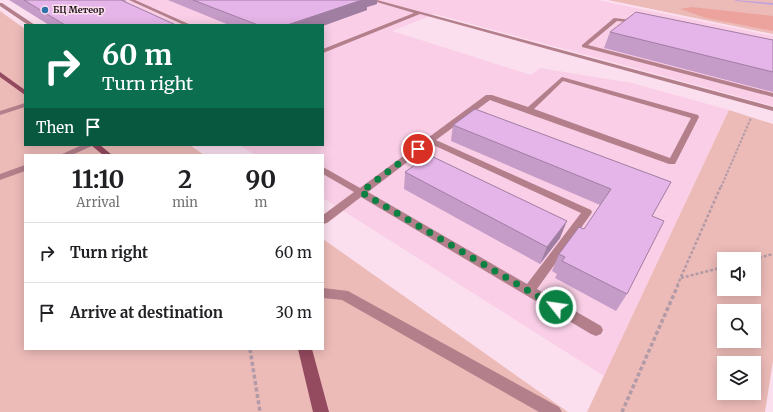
<!DOCTYPE html>
<meta charset="utf-8">
<style>
:root{--surface:#fff;--page:#f2f2f2;--text:#202124;--muted:#757577;--line:#e0e0e0}
body{margin:0;font-family:Merriweather,serif;background:var(--page);color:var(--text);height:100vh;display:flex;flex-direction:column;font-size:15px;white-space:nowrap}
*{box-sizing:border-box;margin:0}
p{font-size:13px;color:var(--muted)}
.icon{flex:none;width:22px;height:22px;fill:none;stroke:currentColor;stroke-width:2;stroke-linecap:round;stroke-linejoin:round}
.map{position:relative;flex:1;overflow:hidden}
.panel{position:absolute;left:24px;top:154px;width:300px;height:196px;display:flex;flex-direction:column;background:var(--surface);border-radius:0px;box-shadow:0 2px 10px #0003}
.panel>*{flex:none}
.guide{position:absolute;left:24px;top:24px;width:300px;height:122px;border-radius:0px;box-shadow:0 2px 10px #0003;background:#0b6e4f;color:#fff;overflow:hidden}
.fabs{position:absolute;left:717px;top:252px;display:grid;gap:8px}
.fabs a{display:grid;place-items:center;width:44px;height:44px;border-radius:0px;background:var(--surface);box-shadow:0 2px 10px #0003;font-size:20px}
.pin{position:absolute;display:grid;place-items:center;width:34px;height:34px;color:#fff;margin:-17px;border:2px solid #fff;border-radius:50%;box-shadow:0 1px 4px #0007}
.me{position:absolute;width:44px;margin:-22px;rotate:300deg;stroke-linejoin:round;filter:drop-shadow(0 0 3px #0008)}
.turn{display:flex;align-items:center;gap:14px;height:84px;padding:0 12px;font-size:18px}
.turn .icon{width:52px;height:52px;stroke-width:2.5}
.turn b{display:block;font-size:28px;line-height:34px}
.then{display:flex;align-items:center;height:38px;padding:0 12px;background:#0003;gap:8px;font-size:15px}
.eta{display:flex;justify-content:space-evenly;align-items:center;height:68px;text-align:center}
.eta b{font-size:24px;font-weight:700;line-height:28px}
ul{padding:0;list-style:none}
li{display:flex;align-items:center;gap:12px;height:60px;padding:0 12px;border-top:1px solid var(--line)}
li div{flex:1}
li b{display:block;font-size:15px}
li em{font-style:normal}
.map>svg:first-child{display:block}
.built{fill:#f9cee6}
.green{fill:#ecbbb8;fill-rule:evenodd}
.forest{fill:#eca29d}
.lines{fill:none;stroke-linecap:round;stroke-linejoin:round}
.stream{fill:#bea3df;fill-rule:evenodd}
.path-far2{stroke:#b29aa7;stroke-width:2;stroke-dasharray:2.5 1.5;stroke-linecap:butt}
.path-far1{stroke:#b29aa7;stroke-width:2.5;stroke-dasharray:3 2;stroke-linecap:butt}
.path{stroke:#b29aa7;stroke-width:3.5;stroke-dasharray:4 2.5;stroke-linecap:butt}
.lane{fill:#b37f8b;fill-rule:evenodd}
.secondary{fill:#944a5f;fill-rule:evenodd}
.wall{fill:#c59bc8}
.shaded-wall{fill:#a07ea2}
.building{fill:#e5b4e8;stroke:#a07ea2}
.route{stroke:#0b8043;stroke-width:7;stroke-dasharray:0 12.6}
.poi-dot{fill:#2e73a8;stroke:#fcdfef;stroke-width:1.5}
.labels{text-anchor:middle;stroke-width:3;stroke-linejoin:round;paint-order:stroke}
.far-poi-label{font-size:9px;font-weight:bold;fill:#1d1118;stroke:#fcdfef;text-anchor:start}
</style>
<div class="map">
<svg width="773" height="412" viewBox="0 0 773 412">
<rect width="100%" height="100%" fill="#fcdfef"/>
<path class="built" d="M105,0H597L773,36V106L435,14L392,31L531,75L540,68L632,83L729,110L604,376L323,198V155H255L239,145H323V25H157Z"/>
<path class="green" d="M608,0H773V34Z
M0,11L25,29V145H190L204,155H25V349H323V239L568,412H0Z
M729,110L773,124V361L765,412H587ZM724,259H754V289H724ZM724,311H754V341H724ZM724,363H754V393H724Z"/>
<path class="forest" d="M692,7L773,16V31L706,18L680,9Z"/>
<g class="lines">
<path class="stream" d="M734,0L773,3V5L736,1Z"/>
<path class="path-far2" d="M721,187L751,118"/>
<path class="path-far1" d="M754,259L773,254
M681,278L724,267
M677,286L721,186"/>
<path class="path" d="M250,349L260,412
M622,412L678,285"/>
<path class="lane" d="M129,0H135L191,25H184Z
M370,0H377L773,107V111L420,14L323,53V49L414,13Z
M0,3H2L35,25H28L0,6Z
M614,18L641,21L638,23L617,21L588,45L773,93V97L582,47V45Z
M562,77L698,115L699,117L675,164H669L490,100L436,140L591,210L592,212L591,214L537,289L601,326L603,330L601,334L596,336L591,334L361,197L327,223L323,224V215L354,192L323,174V167L360,188L486,95H492L528,107ZM563,81L691,118L670,158L534,109ZM431,144L581,213L527,284L368,192Z
M25,103V107L0,115V111Z
M82,145H94L72,155H60Z
M25,165V171L0,180V174Z
M323,288L348,291L559,407L562,412H539L342,300L323,298Z"/>
<path class="secondary" d="M0,72L25,90V95L0,77Z
M91,145H100L112,155H103Z
M298,349H312L329,412H313Z"/>
</g>
<path class="wall" d="M9,0H126L125,2L176,25H49Z
M168,0H377V4L367,7V10L323,25H229Z
M610,32L773,40V92L604,48Z
M453,125L671,182L652,216L627,294L616,311L555,278L557,274L552,271L559,254L584,229L600,205L451,141Z
M405,172L560,238L540,264L404,189Z"/>
<path class="shaded-wall" d="M362,0H377V4L367,7V10L323,26V25H287Z
M567,221L560,238L540,264L547,247Z"/>
<path class="building" d="M24,0H121L176,25H65Z
M193,0H362L287,25H258Z
M636,12L773,40V72L610,32Z
M475,109L671,182L652,216L664,221L627,294L562,261L565,257L559,254L579,227L584,229L611,189L453,125Z
M429,155L567,221L547,247L405,172Z"/>
<g class="lines">
<path class="route" d="M418,149L361,192L556,307"/>
</g>
<circle class="poi-dot" cx="45" cy="10" r="4"/>
<g class="labels">
<g class="far-poi-label">
<text x="53" y="13">БЦ Метеор</text>
</g>
</g>
</svg>
<div class="fabs">
<a><svg class="icon" aria-label="sound" viewBox="0 0 24 24"><path d="M4 9h4l5-4v14l-5-4H4zM17 9q2 3 0 6"/></svg></a>
<a><svg class="icon" aria-label="search" viewBox="0 0 24 24"><circle cx="10" cy="10" r="6"/><path d="M15 15l6 6"/></svg></a>
<a><svg class="icon" aria-label="layers" viewBox="0 0 24 24"><path d="M12 4l9 5-9 5-9-5zM3 14l9 5 9-5"/></svg></a>
</div>
<div class="pin" style="left:418px;top:149px;background:#d93025"><svg class="icon" aria-label="arrive" viewBox="0 0 24 24"><path d="M6 21V4h12l-3 4 3 4H6"/></svg></div>
<svg class="me" style="left:556px;top:307px" viewBox="-20 -20 40 40"><circle r="17" fill="#0b8043" stroke="#fff" stroke-width="3"/><path d="M0-11L8 9 0 5-8 9z" fill="#fff"/></svg>
<div class="guide">
<div class="turn"><svg class="icon" aria-label="right" viewBox="0 0 24 24"><path d="M7 20v-9h11M14 6l5 5-5 5"/></svg><div><b>60 m</b>Turn right</div></div>
<div class="then">Then<svg class="icon" aria-label="arrive" viewBox="0 0 24 24"><path d="M6 21V4h12l-3 4 3 4H6"/></svg></div>
</div>
<section class="panel">
<div class="eta">
<div><b>11:10</b><p>Arrival</p></div>
<div><b>2</b><p>min</p></div>
<div><b>90</b><p>m</p></div>
</div>
<ul>
<li><svg class="icon" aria-label="right" viewBox="0 0 24 24"><path d="M7 20v-9h11M14 6l5 5-5 5"/></svg><div><b>Turn right</b></div><em>60 m</em></li>
<li><svg class="icon" aria-label="arrive" viewBox="0 0 24 24"><path d="M6 21V4h12l-3 4 3 4H6"/></svg><div><b>Arrive at destination</b></div><em>30 m</em></li>
</ul>
</section>
</div>
